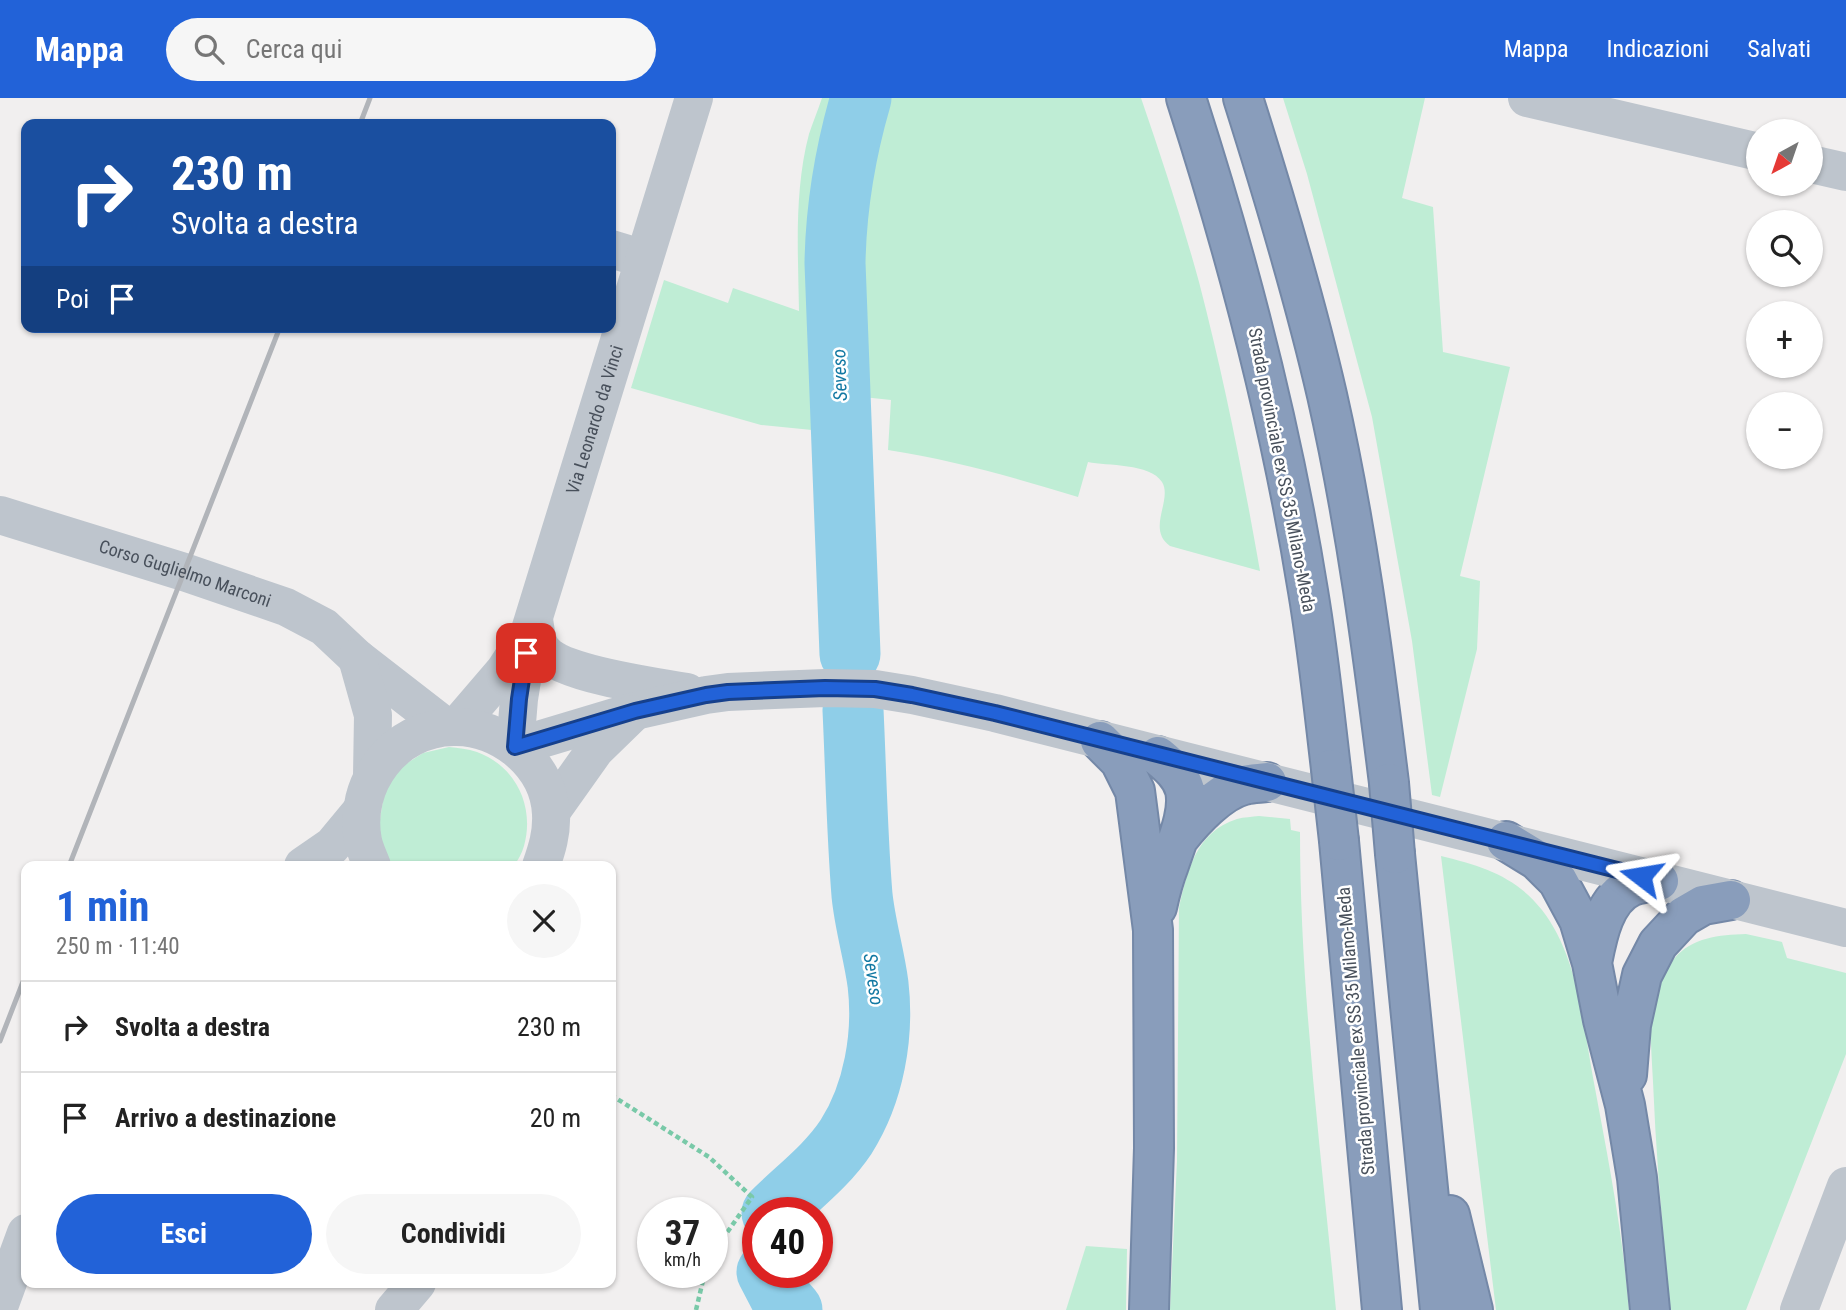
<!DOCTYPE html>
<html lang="it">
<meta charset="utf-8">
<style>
:root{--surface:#fff;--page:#f6f6f6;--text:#222;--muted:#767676;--line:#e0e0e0;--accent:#2262d8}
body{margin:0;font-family:"Roboto Condensed",sans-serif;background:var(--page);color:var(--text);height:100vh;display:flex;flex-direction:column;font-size:26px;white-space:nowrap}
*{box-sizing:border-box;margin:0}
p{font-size:23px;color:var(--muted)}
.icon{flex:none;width:38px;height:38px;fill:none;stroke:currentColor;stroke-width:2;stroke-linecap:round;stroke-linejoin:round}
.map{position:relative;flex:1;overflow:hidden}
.panel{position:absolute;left:21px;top:763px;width:595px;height:427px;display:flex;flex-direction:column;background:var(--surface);border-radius:14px;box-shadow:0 2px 5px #0004}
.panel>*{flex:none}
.banner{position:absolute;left:21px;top:21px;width:595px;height:214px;border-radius:14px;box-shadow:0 2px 5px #0004;background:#1a4fa0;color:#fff;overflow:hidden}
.needle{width:46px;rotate:220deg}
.buttons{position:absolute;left:1746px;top:21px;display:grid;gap:14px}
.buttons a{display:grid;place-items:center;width:77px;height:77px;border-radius:50%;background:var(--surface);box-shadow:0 2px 5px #0004;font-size:35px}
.speed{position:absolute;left:637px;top:1099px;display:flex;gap:14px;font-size:35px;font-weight:700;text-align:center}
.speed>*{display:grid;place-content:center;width:91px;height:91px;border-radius:50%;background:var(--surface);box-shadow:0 2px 5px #0004;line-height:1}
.speed small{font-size:18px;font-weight:400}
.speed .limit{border:10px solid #d22;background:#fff;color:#111}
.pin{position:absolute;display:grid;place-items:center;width:60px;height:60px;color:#fff;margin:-30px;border-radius:14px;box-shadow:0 4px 10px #0006}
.me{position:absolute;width:77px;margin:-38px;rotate:284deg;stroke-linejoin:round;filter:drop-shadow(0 0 5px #0008)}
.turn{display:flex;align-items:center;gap:24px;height:147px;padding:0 35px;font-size:32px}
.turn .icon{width:91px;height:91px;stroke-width:2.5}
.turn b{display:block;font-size:49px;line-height:60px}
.then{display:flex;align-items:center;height:66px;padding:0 35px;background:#0003;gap:14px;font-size:26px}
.round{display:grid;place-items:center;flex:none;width:74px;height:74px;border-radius:37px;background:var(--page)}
.headline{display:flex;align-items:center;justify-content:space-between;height:119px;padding:0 35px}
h1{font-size:42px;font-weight:700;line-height:52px;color:var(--accent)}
.action{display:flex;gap:14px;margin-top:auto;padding:14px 35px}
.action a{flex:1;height:80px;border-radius:42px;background:var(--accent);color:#fff;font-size:28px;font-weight:700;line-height:80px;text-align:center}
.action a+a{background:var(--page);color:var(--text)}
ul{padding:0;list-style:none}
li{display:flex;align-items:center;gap:21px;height:91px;padding:0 35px;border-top:2px solid var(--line)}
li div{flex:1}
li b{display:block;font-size:26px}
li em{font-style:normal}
header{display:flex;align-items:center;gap:42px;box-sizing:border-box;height:98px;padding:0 35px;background:var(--accent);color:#fff}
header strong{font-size:33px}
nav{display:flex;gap:38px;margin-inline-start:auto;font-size:24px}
.search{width:490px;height:63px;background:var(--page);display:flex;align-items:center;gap:18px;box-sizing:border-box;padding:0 24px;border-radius:38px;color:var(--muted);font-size:26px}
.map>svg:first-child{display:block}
.green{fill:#bfedd5}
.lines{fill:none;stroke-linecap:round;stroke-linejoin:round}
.river{stroke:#8fcee8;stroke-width:61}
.highway-casing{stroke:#7488a7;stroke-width:42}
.path{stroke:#79c9a8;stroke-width:4.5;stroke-dasharray:5 3.5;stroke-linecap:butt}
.minor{stroke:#bec5cd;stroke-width:38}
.highway{stroke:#899dbb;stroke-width:38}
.rail{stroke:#b1b4b9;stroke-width:5}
.highway-bridge-casing{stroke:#7488a7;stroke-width:42;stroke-linecap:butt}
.highway-bridge{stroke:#899dbb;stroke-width:38}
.route-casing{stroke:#16408c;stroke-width:18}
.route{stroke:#2262d8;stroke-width:12}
.labels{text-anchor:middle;stroke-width:5;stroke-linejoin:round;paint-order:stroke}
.street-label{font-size:18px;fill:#48505b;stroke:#fff}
.water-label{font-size:19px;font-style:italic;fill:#1379a3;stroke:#fff}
</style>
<header>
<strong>Mappa</strong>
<div class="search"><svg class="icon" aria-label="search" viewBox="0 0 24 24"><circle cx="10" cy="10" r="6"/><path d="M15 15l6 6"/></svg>Cerca qui</div>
<nav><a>Mappa</a><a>Indicazioni</a><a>Salvati</a></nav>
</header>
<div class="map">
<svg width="1846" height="1212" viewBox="0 0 1846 1212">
<rect width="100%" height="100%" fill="#f1efef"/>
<path class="green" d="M822,0H845L826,61L822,84L819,131L822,333L761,327L631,290L664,182L728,205L733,190L799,213C798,154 794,93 809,36C813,24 818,12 822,0Z
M878,0H1141C1162,61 1182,122 1199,184C1224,280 1243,376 1260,473L1170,448C1146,431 1173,402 1162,384C1150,365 1107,368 1088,364L1078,399C1016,380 953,362 888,352L891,302L863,299L858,290L853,275L857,165L856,89L866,41Z
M1283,0H1425L1402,100L1433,109L1443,254L1510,269L1460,478L1480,483L1477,551L1440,699L1432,697L1412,543L1372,319L1307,76Z
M449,649C458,650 468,651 477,654C516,668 535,709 524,748C522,755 518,762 514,768H390L377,741L385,689L401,669L423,655Z
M1259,718L1290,721L1291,732L1300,734C1300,894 1321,1053 1336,1212H1170L1177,1063L1179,810C1187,773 1196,734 1237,721C1244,719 1252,719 1259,718Z
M1441,758C1482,768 1515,778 1542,812C1579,860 1583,927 1594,985C1608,1060 1623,1136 1629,1212H1496Z
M1746,836L1782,844L1787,860L1846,875V956L1746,1212H1670C1663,1136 1656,1060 1653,984C1652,960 1648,921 1654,899C1657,886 1665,871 1674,861C1692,839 1719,837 1746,836Z
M1086,1148L1127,1151L1126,1212H1066Z"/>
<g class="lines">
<path class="river" d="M850,556L835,165C836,109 845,55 861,0
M772,1115C797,1090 826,1069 846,1039C874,995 884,937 878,886C874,856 865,827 862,797C857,736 856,674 853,612
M767,1174L779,1197L792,1212"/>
<defs>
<path id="highway" d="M1186,0C1238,161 1281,325 1308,493C1318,552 1324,612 1331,671
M1243,0C1274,98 1304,197 1327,297C1356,425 1373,555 1389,685
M1100,643L1120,663L1135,693L1153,832L1154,1050L1149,1212
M1179,740C1194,721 1220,693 1244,687C1251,685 1260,685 1267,684
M1339,743L1382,1212
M1506,743L1537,762L1558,783L1579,822L1592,865L1603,922L1625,1007L1637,1080L1650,1212
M1395,756L1440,1212
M1157,809C1160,795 1164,780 1169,767C1176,745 1190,715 1185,692C1181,677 1169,667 1158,658
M1592,865C1597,839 1604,800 1632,788C1640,785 1651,784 1659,783
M1627,977L1631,927L1642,877L1658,846L1684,818L1703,807L1731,802
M1450,1117L1473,1212"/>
</defs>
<use href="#highway" class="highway-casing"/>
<path class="path" d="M611,997L709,1059L752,1099L712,1156
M696,1212L705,1174"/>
<g class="minor">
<path d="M1527,0L1759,54"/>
<path d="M1811,66L1846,74"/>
<path d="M611,151L644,161"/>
<path id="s1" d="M0,417L184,474L286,509L324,529L357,560L446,629"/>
<path d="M534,522C536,532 536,546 544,554C563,576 656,589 687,594"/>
<path d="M357,560L373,617L372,678"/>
<path d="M457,628L505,572L524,543"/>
<path d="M515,649L635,613L706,597L728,594L825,590L875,591L912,597L995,615L1846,830"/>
<path id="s2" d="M515,649L519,601L530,532L694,0"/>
<path d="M551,714L595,652L632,616"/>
<path d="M303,768L332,748L361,713"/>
<path d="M372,768C369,760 365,752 363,743C352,686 394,630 453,629C501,627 549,667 551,716C552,735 547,751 541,768"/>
<path d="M0,1206L26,1135"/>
<path d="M394,1212L417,1185"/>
<path d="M1799,1212L1846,1088"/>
</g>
<use href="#highway" class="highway"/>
<path class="rail" d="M360,26L370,0
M69,768L280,229
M0,943L26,876"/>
<defs>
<path id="highway-bridge" d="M1331,671L1339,743
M1389,685L1395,756"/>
</defs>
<use href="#highway-bridge" class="highway-bridge-casing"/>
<use href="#highway-bridge" class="highway-bridge"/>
</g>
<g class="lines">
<defs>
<path id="route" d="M526,555L519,601L515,649L635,613L706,597L728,594L825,590L875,591L912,597L995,615L1641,778"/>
</defs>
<use href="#route" class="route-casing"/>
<use href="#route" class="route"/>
</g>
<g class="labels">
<g class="street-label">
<text dy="6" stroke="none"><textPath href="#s2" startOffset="338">Via Leonardo da Vinci</textPath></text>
<text transform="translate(1282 372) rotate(79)" y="6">Strada provinciale ex SS 35 Milano-Meda</text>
<text dy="6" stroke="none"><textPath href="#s1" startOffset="194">Corso Guglielmo Marconi</textPath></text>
<text transform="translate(1356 933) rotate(-95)" y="6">Strada provinciale ex SS 35 Milano-Meda</text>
</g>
<g class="water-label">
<text transform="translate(839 277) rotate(-92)" y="7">Seveso</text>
<text transform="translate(874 881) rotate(82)" y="7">Seveso</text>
</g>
</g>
</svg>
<div class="buttons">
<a><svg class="needle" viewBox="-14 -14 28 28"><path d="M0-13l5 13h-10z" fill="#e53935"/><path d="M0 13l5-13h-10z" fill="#767676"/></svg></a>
<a><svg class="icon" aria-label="search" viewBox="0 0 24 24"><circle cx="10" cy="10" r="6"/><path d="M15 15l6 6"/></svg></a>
<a>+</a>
<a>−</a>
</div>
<div class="speed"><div>37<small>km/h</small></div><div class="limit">40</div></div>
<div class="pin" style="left:526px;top:555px;background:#d93025"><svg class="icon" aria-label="arrive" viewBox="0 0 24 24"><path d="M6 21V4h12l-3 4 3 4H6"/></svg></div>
<svg class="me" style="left:1641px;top:778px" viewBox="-20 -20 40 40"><path d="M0-17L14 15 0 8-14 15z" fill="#2262d8" stroke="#fff" stroke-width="4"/></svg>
<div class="banner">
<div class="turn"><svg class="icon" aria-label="right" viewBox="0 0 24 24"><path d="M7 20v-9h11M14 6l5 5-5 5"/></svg><div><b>230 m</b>Svolta a destra</div></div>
<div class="then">Poi<svg class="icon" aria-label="arrive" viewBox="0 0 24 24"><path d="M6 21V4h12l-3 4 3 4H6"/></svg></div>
</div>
<section class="panel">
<div class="headline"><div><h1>1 min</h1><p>250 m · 11:40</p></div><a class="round"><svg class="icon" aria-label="close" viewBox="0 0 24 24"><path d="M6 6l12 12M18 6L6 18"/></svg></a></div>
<ul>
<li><svg class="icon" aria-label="right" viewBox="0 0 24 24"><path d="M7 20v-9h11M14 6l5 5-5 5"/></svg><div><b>Svolta a destra</b></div><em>230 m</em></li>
<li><svg class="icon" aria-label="arrive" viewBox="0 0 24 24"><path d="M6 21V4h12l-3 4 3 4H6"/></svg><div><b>Arrivo a destinazione</b></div><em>20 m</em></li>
</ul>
<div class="action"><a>Esci</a><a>Condividi</a></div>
</section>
</div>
